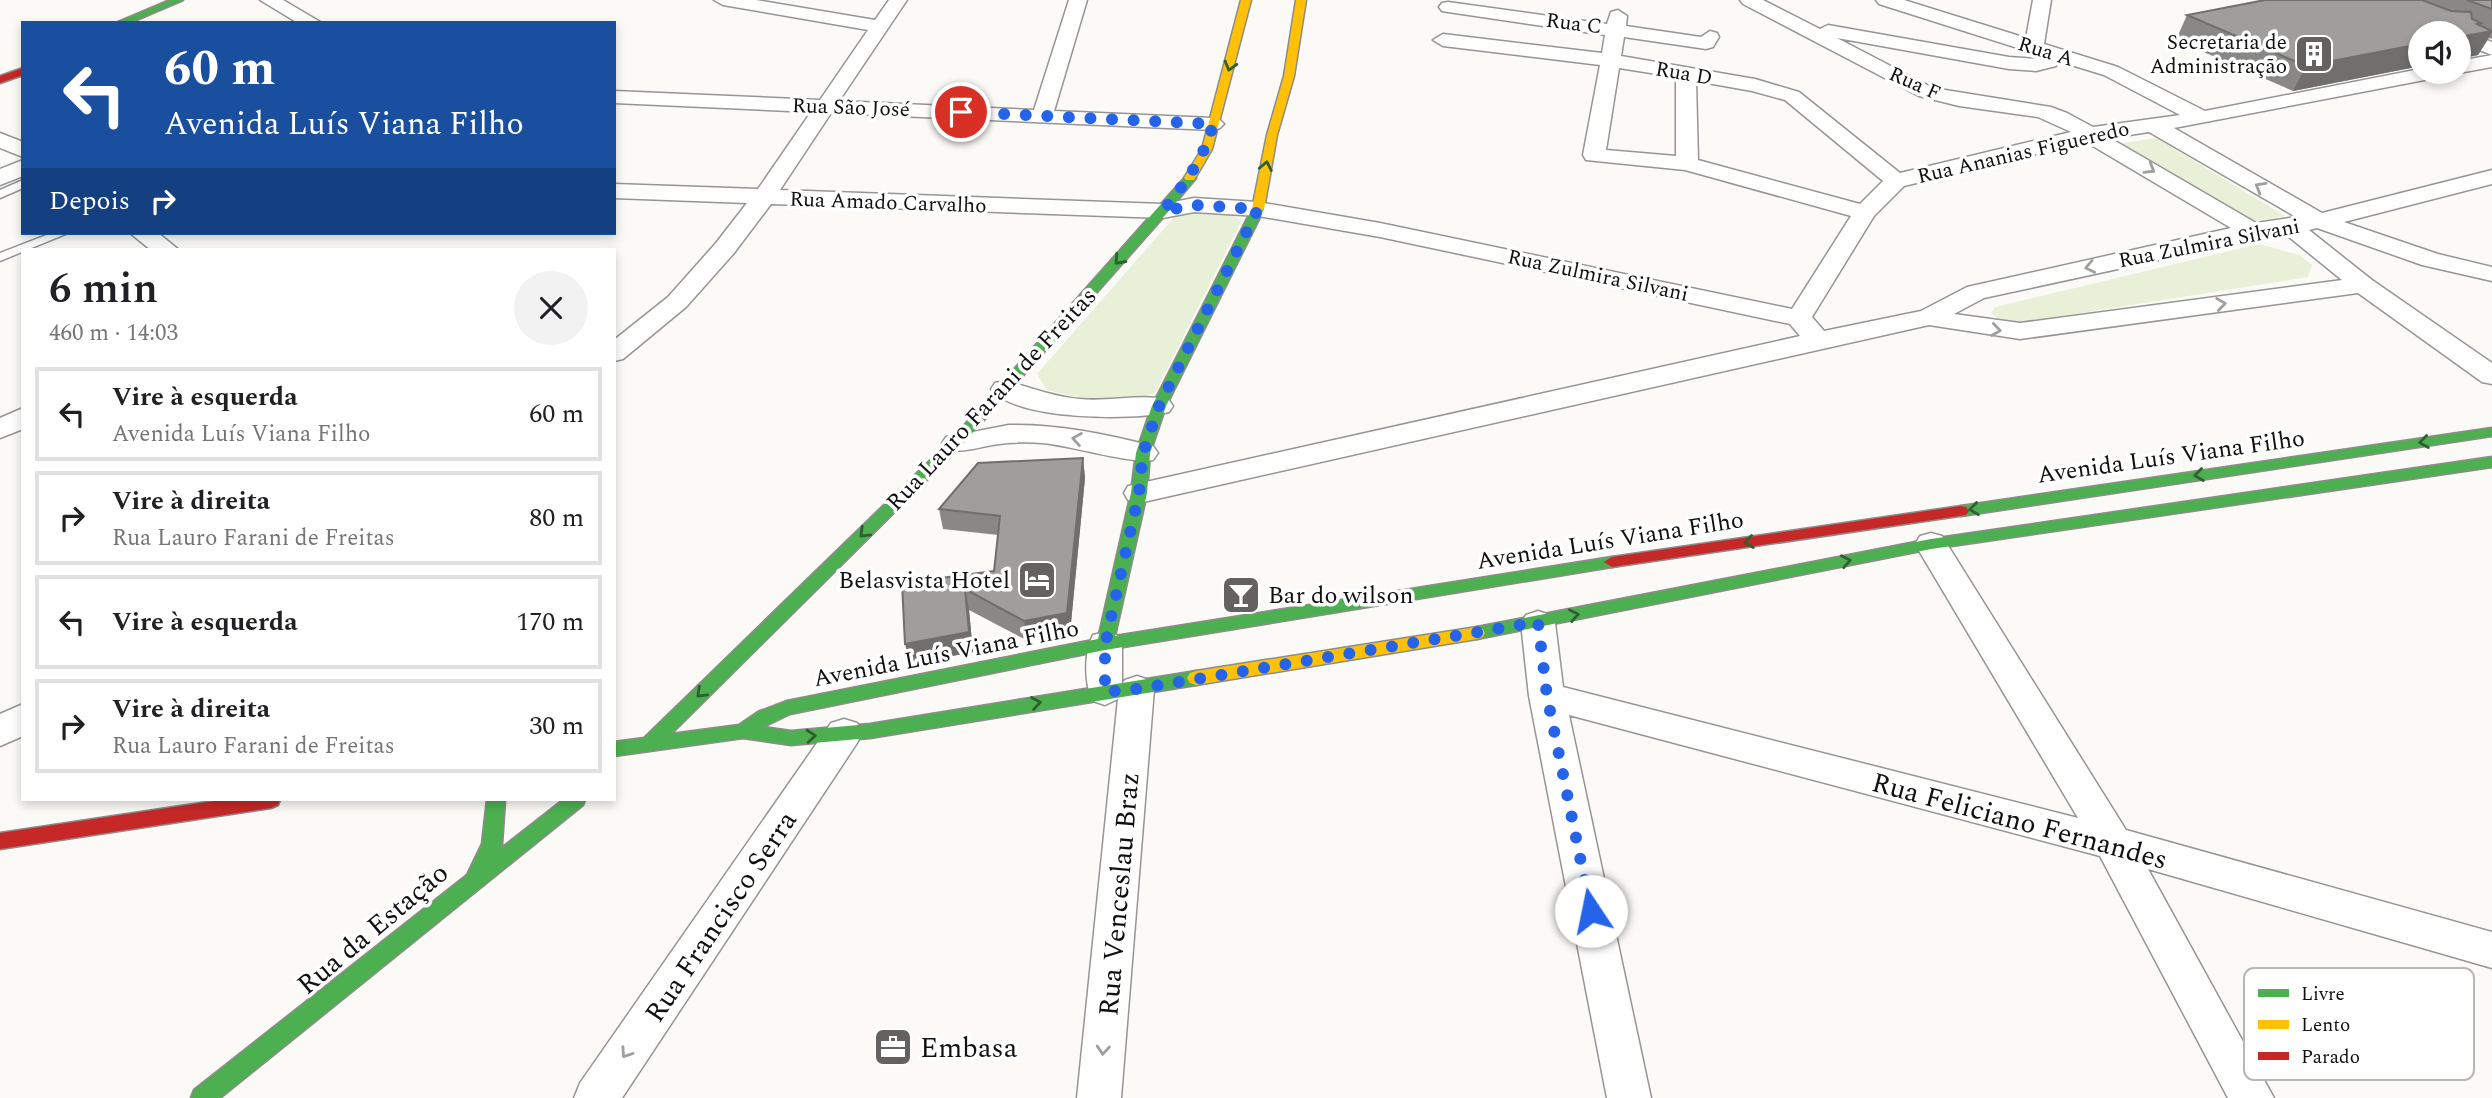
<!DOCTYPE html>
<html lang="pt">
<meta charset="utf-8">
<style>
:root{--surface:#fff;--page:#f2f2f2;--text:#202124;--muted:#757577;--line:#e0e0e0}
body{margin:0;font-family:Spectral,serif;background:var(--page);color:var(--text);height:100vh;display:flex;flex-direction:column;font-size:26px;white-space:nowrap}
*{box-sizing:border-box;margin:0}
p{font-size:23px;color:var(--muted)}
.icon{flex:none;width:38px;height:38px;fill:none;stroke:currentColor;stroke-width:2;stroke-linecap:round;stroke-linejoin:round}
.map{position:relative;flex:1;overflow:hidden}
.details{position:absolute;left:21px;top:248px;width:595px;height:553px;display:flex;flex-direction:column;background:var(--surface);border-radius:0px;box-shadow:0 4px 10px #0003}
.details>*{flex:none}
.banner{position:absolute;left:21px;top:21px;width:595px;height:214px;border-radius:0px;box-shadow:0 4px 10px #0003;background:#1a4fa0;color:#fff;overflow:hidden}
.controls{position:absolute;left:2408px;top:21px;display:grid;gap:14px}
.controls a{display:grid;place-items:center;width:63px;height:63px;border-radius:50%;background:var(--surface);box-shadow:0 4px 10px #0003;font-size:35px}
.pin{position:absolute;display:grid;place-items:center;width:60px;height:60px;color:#fff;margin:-30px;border:4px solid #fff;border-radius:50%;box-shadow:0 2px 7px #0007}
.me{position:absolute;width:77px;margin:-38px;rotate:349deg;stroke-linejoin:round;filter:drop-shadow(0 0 5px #0008)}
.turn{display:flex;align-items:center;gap:24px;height:147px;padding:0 28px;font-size:32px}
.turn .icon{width:91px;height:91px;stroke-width:2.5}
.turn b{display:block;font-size:49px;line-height:60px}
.then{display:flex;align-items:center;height:66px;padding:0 28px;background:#0003;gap:14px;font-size:26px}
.round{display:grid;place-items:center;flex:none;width:74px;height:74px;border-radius:37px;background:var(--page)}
.headline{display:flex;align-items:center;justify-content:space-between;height:119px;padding:0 28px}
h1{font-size:42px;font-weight:600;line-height:52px}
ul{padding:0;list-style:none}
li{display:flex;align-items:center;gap:21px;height:94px;margin:0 14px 10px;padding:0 14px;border:4px solid var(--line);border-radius:0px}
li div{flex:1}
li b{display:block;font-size:26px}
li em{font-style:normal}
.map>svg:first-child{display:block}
.green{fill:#e8f0d8}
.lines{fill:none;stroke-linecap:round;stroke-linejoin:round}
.lane-casing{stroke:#969594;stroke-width:3}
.street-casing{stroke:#969594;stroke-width:3}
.fast-casing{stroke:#8d8c8b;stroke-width:3}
.slow-casing{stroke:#8d8c8b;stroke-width:3}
.jam-casing{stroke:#8d8c8b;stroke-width:3}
.lane{fill:#fffefe;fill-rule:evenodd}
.street{fill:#fffefe;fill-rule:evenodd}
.fast{fill:#4caf50;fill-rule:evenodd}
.slow{fill:#ffc107;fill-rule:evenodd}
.jam{fill:#c62828;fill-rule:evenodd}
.wall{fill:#8a8886}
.shaded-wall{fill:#706f6d}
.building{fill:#a09e9c;stroke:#706f6d;stroke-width:2}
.oneway{stroke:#2e6030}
.oneway2{stroke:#9f9f9f}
.route{stroke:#2563eb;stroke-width:12;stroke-dasharray:0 21.6}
.labels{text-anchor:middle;stroke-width:7;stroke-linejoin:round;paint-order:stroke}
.far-street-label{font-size:21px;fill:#101010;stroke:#fff}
.far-poi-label{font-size:21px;fill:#101010;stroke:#fff;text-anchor:end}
.street-label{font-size:24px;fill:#101010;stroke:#fff}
.poi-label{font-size:24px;fill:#101010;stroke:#fff;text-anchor:end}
.near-street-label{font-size:28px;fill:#101010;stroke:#fff}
.near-poi-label{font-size:28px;fill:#101010;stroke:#fff;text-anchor:start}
.key{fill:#fff;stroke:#b7b7b7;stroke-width:2}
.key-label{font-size:19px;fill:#101010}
</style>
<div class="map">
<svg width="2492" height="1098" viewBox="0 0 2492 1098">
<rect width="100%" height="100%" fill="#fcfaf7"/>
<path class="green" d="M2156,138L2285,216L2237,224L2111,145Z
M1223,211L1242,220L1155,393L1114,406L1047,390L1037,374L1177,214Z
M2259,244L2299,255L2312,265L2308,277L2017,323L1997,318L1991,313L1995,307Z"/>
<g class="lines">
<defs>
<path id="lane" d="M23,180V188L0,198V190Z
M52,233H68L0,261V253Z"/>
<path id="street" d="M260,0H283L322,23H298Z
M714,0H756L875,20L889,0H907L839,101L1034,110L1069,0H1087L1054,111L1213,118L1220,120L1224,124L1220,128L1213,130L831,113L780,190L1163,204L1194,198L1258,202L1380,223L1792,309L1851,216L1685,170L1586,160L1583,155L1600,65L1443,46L1433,40L1443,34L1602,53L1605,35L1448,12L1442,11L1439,7L1442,3L1448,2L1607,24L1611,12L1618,10L1627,16L1626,26L1701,37L1710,31L1717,33L1719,37L1713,47L1706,49L1624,37L1621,56L1755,79L1799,92L1900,173L2071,132L2038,117L1959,106L1919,96L1743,4L1740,0H1763L1820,29L1828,25L2009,57L2036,59L2046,57L1879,4L1876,0H1904L2026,38L2033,0H2051L2044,44L2118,67L2205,111L2420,69V72H2445L2442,76L2435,78L2174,128L2322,213L2492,170V184L2344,222L2438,254L2492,267V281L2422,265L2317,228L2309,230L2372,280L2492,363V384L2482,382L2358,293L2020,339L1929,325L1139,503L1128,500L1124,493L1128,486L1800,336L1790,324L1380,237L1258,216L1194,212L1163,218L771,204L734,253L686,307L623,359L614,361V340L668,297L716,243L747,203L614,198V184L758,189L811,112L614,103V91L820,100L868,30L723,5ZM1837,38L2009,69L2036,71L2056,66L2058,61L2104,75L2180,115L2093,127L2067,113L2051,107L1933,88ZM1619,68L1676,77V156L1606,150ZM1696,81L1752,91L1785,100L1883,181L1860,204L1698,160ZM2149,132L2296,217L2256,223L2110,138ZM2086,142L2231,228L1967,287L1921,311L1824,331L1812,317L1874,216L1904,186ZM2284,233L2342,280L2020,323L1954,314L1984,298Z
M2459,29L2492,42V55L2459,42V33H2451Z
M2492,55V67L2459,73L2454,72H2459V61Z
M0,133L23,142V157L0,148Z
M23,160V176L0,185V169Z
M130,233H158L179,250H151Z
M1005,381C1031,387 1053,397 1080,399C1109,402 1142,393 1169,400L1173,406L1169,412C1134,421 1013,420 991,389L995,383Z
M23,408V429L0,438V418Z
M1009,425C1058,424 1106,434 1153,446L1158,453L1153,460C1134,465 1069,445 1042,443C1028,442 1013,442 999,444C981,446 963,454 946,449L942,443L946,437Z
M1931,533L1942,536L2126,830L2492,932V968L2148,869L2274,1098H2228L2100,856L1569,715L1651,1098H1607L1529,696L1521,623L1526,615L1538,611L1550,615L1555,623L1563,687L2078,818L1915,544L1920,536Z
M1105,632L1117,635L1122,644V684L1125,680L1137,676L1149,680L1154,689L1121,1098H1077L1118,699L1105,705L1093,701C1084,685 1084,651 1093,635Z
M23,704V736L0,746V714Z
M844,719L857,723L862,733L857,743L622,1098H574L580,1083L831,723Z"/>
<path id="fast" d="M170,0H183L129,23H116Z
M1190,175L1196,178L1167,213L961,446L671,734L739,725L758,712L787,701L1098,639L1131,493L1136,453L1152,406L1252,209L1258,206L1264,209L1166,406L1150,453L1147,493L1115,636L1612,557L1618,558L1620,562L1618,566L1105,650L790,714L763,727L791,731L870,724L1196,671L1202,673L1205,678L1202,683L1196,685L870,738L791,745L743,738L614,756V742L644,738L951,440L1186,176Z
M2492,428V436L1961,516L1953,511L1961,506Z
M2492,457V467L1931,549L1477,639L1471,637L1469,633L1471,629L1477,627L1931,539Z
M487,800H505L502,844L499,850L563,800H585L583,805L220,1098H191L194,1090L467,875L482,844Z"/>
<path id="slow" d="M1241,0H1251L1212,149L1194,180H1186L1184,178L1202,149Z
M1296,0H1306L1294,76L1277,135L1264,209L1258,212L1252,209L1267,135L1284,76Z
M1477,627L1483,629L1485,633L1483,637L1477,639L1196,685L1190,683L1187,678L1190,673L1196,671Z"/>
<path id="jam" d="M23,68V75L0,83V76Z
M1961,506L1966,507L1969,511L1966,515L1612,567L1604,562L1612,557Z
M221,800H280L278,805L271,808L0,849V833Z"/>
</defs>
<use href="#lane" class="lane-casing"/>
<use href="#street" class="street-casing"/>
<use href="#fast" class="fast-casing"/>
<use href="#slow" class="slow-casing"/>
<use href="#jam" class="jam-casing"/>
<use href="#lane" class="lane"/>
<use href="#street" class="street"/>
<use href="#fast" class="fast"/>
<use href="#slow" class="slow"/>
<use href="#jam" class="jam"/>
</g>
<path class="wall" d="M2265,0H2492V39L2489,38L2478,55L2293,91L2176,40L2187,15Z
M1083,458L1085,478L1070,633L1028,641L969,610L973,652L910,664L902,583L994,571L998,535L943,529L939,509Z"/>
<path class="shaded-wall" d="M2481,23L2474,34L2492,31V32L2478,55L2459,59V37L2477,24Z
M2420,44V66L2293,91L2306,66Z
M1083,458L1085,478L1070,633L1028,641L1024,621Z
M965,589L969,610L973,652L910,664L905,644Z"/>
<path class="building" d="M2265,0H2422L2451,11L2471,12L2472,19L2481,23L2477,24L2492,31L2459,37V33H2420V44L2306,66L2187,15Z
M2467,0H2492V9Z
M1083,458L1067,613L1024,621L965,589L969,632L905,644L902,583L994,571L1000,516L939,509L978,463Z"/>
<defs><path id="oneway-chevron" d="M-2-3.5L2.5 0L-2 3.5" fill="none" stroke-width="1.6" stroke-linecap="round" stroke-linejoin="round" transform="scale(1.75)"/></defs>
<g class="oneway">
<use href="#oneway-chevron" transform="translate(1230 66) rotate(106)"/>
<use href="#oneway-chevron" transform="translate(1266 166) rotate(-79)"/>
<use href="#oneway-chevron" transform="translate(1119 260) rotate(132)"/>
<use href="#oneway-chevron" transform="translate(2424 442) rotate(172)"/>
<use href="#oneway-chevron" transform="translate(2199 475) rotate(172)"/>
<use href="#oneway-chevron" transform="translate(1974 509) rotate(172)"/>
<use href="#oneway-chevron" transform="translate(864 533) rotate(136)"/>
<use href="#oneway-chevron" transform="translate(1749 542) rotate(172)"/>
<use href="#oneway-chevron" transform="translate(1846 561) rotate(-11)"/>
<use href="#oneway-chevron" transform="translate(1574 615) rotate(-11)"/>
<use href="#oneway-chevron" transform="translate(701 693) rotate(136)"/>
<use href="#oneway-chevron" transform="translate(1036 703) rotate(-9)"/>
<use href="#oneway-chevron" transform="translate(811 736) rotate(-5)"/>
</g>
<g class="oneway2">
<use href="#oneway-chevron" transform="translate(2150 169) rotate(31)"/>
<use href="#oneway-chevron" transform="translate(2260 187) rotate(-150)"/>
<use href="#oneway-chevron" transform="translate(2090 267) rotate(168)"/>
<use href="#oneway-chevron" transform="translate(2221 304) rotate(-8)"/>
<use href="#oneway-chevron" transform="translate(1996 330) rotate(8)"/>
<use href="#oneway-chevron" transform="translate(1077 439) rotate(-171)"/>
<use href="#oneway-chevron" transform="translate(1103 1050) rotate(95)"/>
<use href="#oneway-chevron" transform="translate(626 1053) rotate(124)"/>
</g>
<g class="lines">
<path class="route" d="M961,112L1213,124C1204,159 1185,183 1163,211L1194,205L1258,209L1159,406L1143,453L1139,493L1105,645V692L1137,689L1538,622L1547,696L1591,911"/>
</g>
<defs>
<symbol id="building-square" viewBox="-11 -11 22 22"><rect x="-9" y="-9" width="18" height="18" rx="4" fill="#636261" stroke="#fff"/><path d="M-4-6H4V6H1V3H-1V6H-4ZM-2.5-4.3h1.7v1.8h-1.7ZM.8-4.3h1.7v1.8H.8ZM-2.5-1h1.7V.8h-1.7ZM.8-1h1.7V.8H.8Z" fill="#fff"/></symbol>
<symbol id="hotel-square" viewBox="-11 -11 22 22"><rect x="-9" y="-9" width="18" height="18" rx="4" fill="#636261" stroke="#fff"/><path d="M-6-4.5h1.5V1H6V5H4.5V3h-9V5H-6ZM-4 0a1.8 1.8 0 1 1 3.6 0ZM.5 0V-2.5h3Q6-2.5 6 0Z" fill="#fff"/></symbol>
<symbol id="bar-square" viewBox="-11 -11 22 22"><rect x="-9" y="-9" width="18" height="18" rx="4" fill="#636261" stroke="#fff"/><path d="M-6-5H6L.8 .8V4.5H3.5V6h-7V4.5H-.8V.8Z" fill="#fff"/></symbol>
<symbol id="office-square" viewBox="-11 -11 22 22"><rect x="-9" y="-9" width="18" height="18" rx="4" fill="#636261" stroke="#fff"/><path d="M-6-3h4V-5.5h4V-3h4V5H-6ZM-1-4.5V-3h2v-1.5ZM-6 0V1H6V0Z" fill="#fff"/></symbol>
</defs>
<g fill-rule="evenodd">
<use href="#building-square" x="2292" y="32" width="44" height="44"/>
<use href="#hotel-square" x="1015" y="558" width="44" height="44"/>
<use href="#bar-square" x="1219" y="573" width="44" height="44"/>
<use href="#office-square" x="871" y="1025" width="44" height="44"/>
</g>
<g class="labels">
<g class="far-street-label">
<text transform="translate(1574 23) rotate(7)" y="7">Rua C</text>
<text transform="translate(2046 51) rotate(17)" y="7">Rua A</text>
<text transform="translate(1684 73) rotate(10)" y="7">Rua D</text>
<text transform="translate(1915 83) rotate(24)" y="7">Rua F</text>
<text transform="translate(851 107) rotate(2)" y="7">Rua São José</text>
<text transform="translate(2023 152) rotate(-13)" y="7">Rua Ananias Figueredo</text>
<text transform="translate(888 202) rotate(2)" y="7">Rua Amado Carvalho</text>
<text transform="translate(2209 243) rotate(-11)" y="7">Rua Zulmira Silvani</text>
<text transform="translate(1598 275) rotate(12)" y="7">Rua Zulmira Silvani</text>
</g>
<g class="far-poi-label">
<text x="2287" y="49">Secretaria de<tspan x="2287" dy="24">Administração</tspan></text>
</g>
<g class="street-label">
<text transform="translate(991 399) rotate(-47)" y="8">Rua Lauro Farani de Freitas</text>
<text transform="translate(2171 456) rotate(-8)" y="8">Avenida Luís Viana Filho</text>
<text transform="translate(1610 540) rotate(-9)" y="8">Avenida Luís Viana Filho</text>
<text transform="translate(946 653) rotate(-11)" y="8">Avenida Luís Viana Filho</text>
</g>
<g class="poi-label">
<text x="1010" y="588">Belasvista Hotel</text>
<text x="1268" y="603" text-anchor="start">Bar do wilson</text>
</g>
<g class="near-street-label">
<text transform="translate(2020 820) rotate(15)" y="10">Rua Feliciano Fernandes</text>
<text transform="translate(1118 894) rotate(-85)" y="10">Rua Venceslau Braz</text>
<text transform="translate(720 916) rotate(-56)" y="10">Rua Francisco Serra</text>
<text transform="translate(372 928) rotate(-40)" y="10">Rua da Estação</text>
</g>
<g class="near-poi-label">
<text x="920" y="1057">Embasa</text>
</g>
</g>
<rect x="2244" y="968" width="230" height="112" rx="10" class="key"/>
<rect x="2258" y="989" width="31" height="8" fill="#4caf50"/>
<rect x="2258" y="1020" width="31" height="9" fill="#ffc107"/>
<rect x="2258" y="1052" width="31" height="8" fill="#c62828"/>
<g class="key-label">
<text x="2301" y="1000">Livre</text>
<text x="2301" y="1031">Lento</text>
<text x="2301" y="1063">Parado</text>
</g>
</svg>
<div class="controls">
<a><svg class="icon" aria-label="sound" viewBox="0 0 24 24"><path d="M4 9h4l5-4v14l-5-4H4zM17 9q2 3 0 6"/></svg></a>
</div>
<div class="pin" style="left:961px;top:112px;background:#d93025"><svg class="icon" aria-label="arrive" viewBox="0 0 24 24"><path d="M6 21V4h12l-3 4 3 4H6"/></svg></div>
<svg class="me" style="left:1591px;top:911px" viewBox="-20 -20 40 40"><circle r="19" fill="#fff"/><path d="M0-13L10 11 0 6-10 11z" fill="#2563eb"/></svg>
<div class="banner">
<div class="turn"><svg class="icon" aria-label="left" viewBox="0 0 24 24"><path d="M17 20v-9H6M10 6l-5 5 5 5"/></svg><div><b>60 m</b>Avenida Luís Viana Filho</div></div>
<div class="then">Depois<svg class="icon" aria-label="right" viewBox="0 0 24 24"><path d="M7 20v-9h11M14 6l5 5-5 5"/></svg></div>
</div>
<section class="details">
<div class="headline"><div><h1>6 min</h1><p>460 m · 14:03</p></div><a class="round"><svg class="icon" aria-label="close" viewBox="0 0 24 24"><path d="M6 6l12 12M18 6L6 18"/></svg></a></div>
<ul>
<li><svg class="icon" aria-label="left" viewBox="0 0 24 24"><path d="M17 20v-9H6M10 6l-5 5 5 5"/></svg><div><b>Vire à esquerda</b><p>Avenida Luís Viana Filho</p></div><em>60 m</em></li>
<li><svg class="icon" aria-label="right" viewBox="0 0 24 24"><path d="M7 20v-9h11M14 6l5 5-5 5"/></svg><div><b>Vire à direita</b><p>Rua Lauro Farani de Freitas</p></div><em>80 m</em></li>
<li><svg class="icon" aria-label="left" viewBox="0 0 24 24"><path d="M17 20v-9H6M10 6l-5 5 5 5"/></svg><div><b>Vire à esquerda</b></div><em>170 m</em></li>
<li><svg class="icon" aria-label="right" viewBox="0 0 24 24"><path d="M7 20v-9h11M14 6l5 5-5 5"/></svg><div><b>Vire à direita</b><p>Rua Lauro Farani de Freitas</p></div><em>30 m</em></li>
</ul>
</section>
</div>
